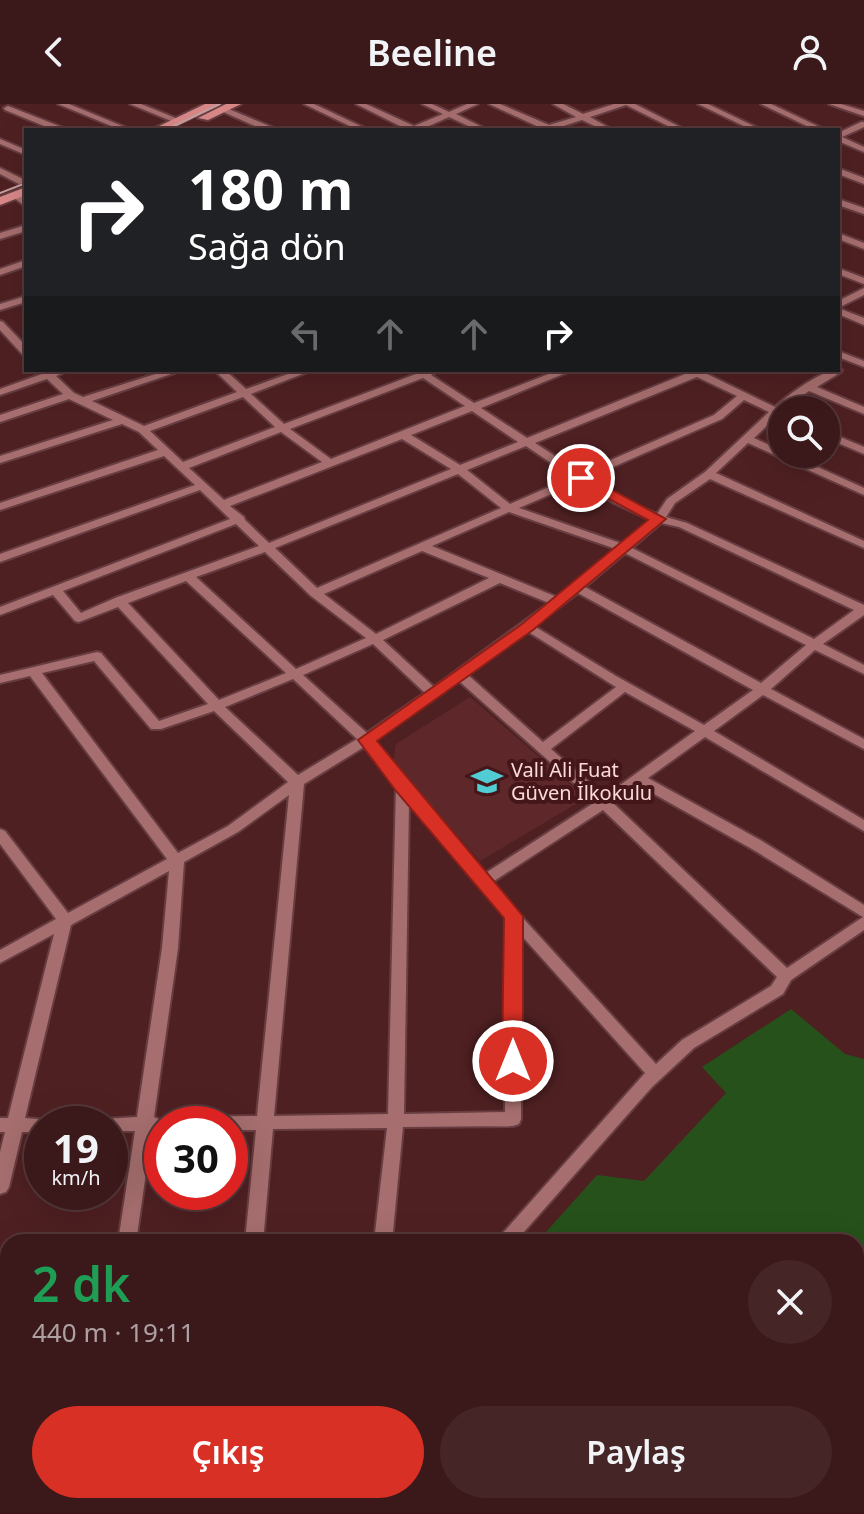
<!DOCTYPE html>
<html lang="tr">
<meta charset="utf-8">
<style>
:root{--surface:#3b181a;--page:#462527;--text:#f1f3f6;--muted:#aca0a2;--line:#543739;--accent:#d93025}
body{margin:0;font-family:"Noto Sans",sans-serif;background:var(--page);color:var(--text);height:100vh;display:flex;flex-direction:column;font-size:30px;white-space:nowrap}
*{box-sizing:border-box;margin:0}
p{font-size:26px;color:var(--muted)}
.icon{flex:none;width:44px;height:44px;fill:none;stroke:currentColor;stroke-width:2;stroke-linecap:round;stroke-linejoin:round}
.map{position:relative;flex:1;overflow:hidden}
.sheet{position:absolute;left:0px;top:1130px;width:864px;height:280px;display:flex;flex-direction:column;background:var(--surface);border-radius:24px 24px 0 0;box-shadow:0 8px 32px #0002,0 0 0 2px var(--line)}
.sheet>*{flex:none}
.hud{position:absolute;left:24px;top:24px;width:816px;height:244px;border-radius:0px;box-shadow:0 8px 32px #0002,0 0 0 2px var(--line);background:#202124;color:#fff;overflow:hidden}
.controls{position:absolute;left:768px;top:292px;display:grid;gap:16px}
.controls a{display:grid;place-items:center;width:72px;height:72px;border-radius:50%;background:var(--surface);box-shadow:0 8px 32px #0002,0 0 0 2px var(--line);font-size:40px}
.speed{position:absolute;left:24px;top:1002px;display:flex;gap:16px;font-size:40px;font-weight:700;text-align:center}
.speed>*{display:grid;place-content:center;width:104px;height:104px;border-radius:50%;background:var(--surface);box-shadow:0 8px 32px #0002,0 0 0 2px var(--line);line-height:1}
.speed small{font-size:20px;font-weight:400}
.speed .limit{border:12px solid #d22;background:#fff;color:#111}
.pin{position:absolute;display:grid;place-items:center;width:68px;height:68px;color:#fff;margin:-34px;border:4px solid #fff;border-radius:50%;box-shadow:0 2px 8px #0007}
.me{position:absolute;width:88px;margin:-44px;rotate:0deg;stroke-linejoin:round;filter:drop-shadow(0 0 6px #0008)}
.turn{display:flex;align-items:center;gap:28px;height:168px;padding:0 32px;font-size:36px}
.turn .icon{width:104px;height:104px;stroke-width:2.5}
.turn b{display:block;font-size:56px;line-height:68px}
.lanes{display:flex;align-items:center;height:76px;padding:0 32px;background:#0003;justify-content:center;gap:40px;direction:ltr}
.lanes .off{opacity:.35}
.round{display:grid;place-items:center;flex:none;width:84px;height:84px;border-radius:42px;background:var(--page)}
.summary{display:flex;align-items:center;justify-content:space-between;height:136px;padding:0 32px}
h1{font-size:48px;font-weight:600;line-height:60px;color:#1e9e55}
.action{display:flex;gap:16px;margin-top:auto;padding:16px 32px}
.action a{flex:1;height:92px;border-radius:48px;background:var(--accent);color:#fff;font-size:32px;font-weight:600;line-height:92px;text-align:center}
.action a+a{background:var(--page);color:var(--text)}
header{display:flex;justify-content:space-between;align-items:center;height:104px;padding:0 32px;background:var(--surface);font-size:36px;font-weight:600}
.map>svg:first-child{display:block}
.built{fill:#5e282b}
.green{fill:#26511a}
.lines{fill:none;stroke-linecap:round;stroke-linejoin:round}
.street-casing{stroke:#673d41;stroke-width:4}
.primary-casing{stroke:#673d41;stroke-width:4}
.street{fill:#a66e6e;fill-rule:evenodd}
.primary{fill:#d98888;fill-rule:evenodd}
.tram{stroke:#c5a0a0;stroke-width:2}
.route{fill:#d93025;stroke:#8d1f18;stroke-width:2}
.labels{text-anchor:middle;stroke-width:8;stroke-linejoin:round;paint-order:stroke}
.poi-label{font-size:20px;fill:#fbdbda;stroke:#441619;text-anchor:start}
</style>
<header><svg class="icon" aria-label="back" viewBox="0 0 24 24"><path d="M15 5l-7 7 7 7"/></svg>Beeline<svg class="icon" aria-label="person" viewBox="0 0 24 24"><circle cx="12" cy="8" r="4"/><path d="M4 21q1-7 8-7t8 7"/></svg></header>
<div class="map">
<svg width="864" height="1410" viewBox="0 0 864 1410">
<rect width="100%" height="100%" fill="#4f2022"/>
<path class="built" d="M470,593L586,694L480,757L393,659L396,640Z"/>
<path class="green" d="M791,905L845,950L864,955V1410H383L387,1402H856V1138H537L597,1071L644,1077L726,989L702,963Z"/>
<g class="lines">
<defs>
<path id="street" d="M58,0H69L132,26H121Z
M130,0H141L183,17L176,19Z
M304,0H314L369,26H358Z
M356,0H366L414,22L443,10L422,0H432L449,8L467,0H478L456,10L488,26H477L449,13L420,26H408Z
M489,0H500L549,21L576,13L553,0H563L583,10L614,0H635L686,26H676L626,1L590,13L613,26H603L582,16L551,26H539L541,24Z
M698,0H708L762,26H752Z
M761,0H771L826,26H815Z
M829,0H841L864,7V12Z
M8,2L64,24L65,26H54L5,6L4,4Z
M224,3L274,24L275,26H264L221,7L220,5Z
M861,18H864V23L842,33L864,43V48L838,37V29Z
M0,35L26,46V51L0,40Z
M0,64L25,76L26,78L19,80L0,70Z
M838,64L864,74V80L838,70Z
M16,88L26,95V103L13,93L12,91Z
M838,95L864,104V110L838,101Z
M26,121V127L0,135V129Z
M838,129L864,139V145L838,135Z
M26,156V162L0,171V165Z
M838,164L864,174V180L838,170Z
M864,184V191L838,204V197Z
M26,192V198L0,206V200Z
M838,204L864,214V221L838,210Z
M0,217L3,218L26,242V251L22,250L0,226Z
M838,247L864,257V263L838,253Z
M838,263L842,266L841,268L817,283L864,303V310L809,287L782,306V313L777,312L754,334L782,347V350H789L864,384V391L748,339L716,369L864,437V444L710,375L675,399L666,413L687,419L864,501V511L823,540L864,561V570L815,546L771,585L864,635V645L763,591L714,627L864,716V727L705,633L648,674L762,737L864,801V826L791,876L783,890L694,944L652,983L515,1138H495L645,969L521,831V1015L519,1020L513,1022L403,1023L392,1138H374L387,1024L273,1025L263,1138H245L256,1026H230V1020H162V1025L152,1027L136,1138H118L135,1027H110V1020H102L104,1015L137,1013L162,844L169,767L71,821L25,1014L48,1016L50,1020H42V1028H22L9,1083L6,1088L0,1090V1048L5,1028H0V1014H8L54,830L0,859V846L56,815L0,740V725L5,727L68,809L167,755L30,572L0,579V571L97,548L101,549L159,617L208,600L118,503L79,518L75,517L53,491L0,511V503L230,415L200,386L0,458V450L195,381L164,352L0,406V399L158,346L139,328L122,320L0,359V352L113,316L69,295L0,318V311L63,290L47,275L0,291V285L42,270L38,266H70L56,272L74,289L83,293L168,266H183L92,297L144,322L237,288L214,266H225L246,285L299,266H313L251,290L284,320L416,270L412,266H440L431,271L474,299L559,266H573L481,304L527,334L695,266H709L705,269L775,303C788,291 821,266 838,266ZM697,273L737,292L714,311L581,369L535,339ZM423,274L465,302L331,355L290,325ZM243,293L275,323L183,358L150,327ZM744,296L769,308L705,368L667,395L657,410L622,395L588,374L722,315ZM472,307L518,338L460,361L411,331ZM281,328L322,358L224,396L189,364ZM402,335L451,365L269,439L245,416L244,413L230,402ZM526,342L572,373L510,400L467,366ZM458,370L501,404L317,484L275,444ZM579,378L614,399L651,416L623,440L519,404ZM509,408L616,445L557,493L432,442ZM661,419L679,423L854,506L814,535L632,444ZM236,420L259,442L115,494L81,509L63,487ZM422,447L489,474L376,530L324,490ZM265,448L311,492L366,534L296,565L196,473ZM625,449L806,541L761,579L585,483ZM186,477L286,569L219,596L128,499ZM500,479L549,499L434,583L383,536ZM578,489L753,586L704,621L616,572L534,522ZM527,527L616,583L543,638L468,571ZM373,540L425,589L367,629L303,571ZM94,557L151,625H161L214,607L288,678L228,722L178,749L42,569ZM293,575L357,635L298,671L225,603ZM459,577L595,698L484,770L374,637ZM625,588L695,627L605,692L551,645ZM364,643L396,682L388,1010L274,1012L304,680ZM638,681L752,745L863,813L787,864L613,699ZM289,691L257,1012L167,1013L160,1016L154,1013L178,844L184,758L238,728ZM409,698L506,814L505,1008L404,1010ZM603,706L777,873L771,882L682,936L656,960L491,779Z
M826,327L864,343V350L826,334Z
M0,1264H8V1282H0Z
M77,1402H97L96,1410H76Z
M220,1402H240L239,1410H219Z
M339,1402H360L357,1410H336Z"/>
<path id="primary" d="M205,0H220L166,26H151Z
M226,0H241L208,16L198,14Z
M26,83V91L0,101V93Z"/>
</defs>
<use href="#street" class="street-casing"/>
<use href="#primary" class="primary-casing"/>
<use href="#street" class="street"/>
<use href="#primary" class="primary"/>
<path class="tram" d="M166,26L220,0
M0,89L26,79"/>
</g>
<path class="route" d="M581,369L666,415L533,526L377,637L523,812V957L520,963L513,966L505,963L502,957L504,814L396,687L358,636L522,520L648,416L576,377L574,374Z"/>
<defs>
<symbol id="school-bare" viewBox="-9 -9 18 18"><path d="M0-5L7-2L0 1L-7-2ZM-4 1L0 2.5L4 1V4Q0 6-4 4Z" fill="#51ccd2" stroke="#441619" stroke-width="2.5" paint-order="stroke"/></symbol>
</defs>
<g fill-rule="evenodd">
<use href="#school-bare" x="465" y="655" width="44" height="44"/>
</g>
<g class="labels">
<g class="poi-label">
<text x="511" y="673">Vali Ali Fuat<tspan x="511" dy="23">Güven İlkokulu</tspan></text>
</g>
</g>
</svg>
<div class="controls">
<a><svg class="icon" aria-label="search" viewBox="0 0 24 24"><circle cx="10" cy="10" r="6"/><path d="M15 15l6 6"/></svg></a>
</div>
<div class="speed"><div>19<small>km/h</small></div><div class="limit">30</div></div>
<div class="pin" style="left:581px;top:374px;background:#d93025"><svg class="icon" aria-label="arrive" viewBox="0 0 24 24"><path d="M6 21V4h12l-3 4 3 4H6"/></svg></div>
<svg class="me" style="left:513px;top:957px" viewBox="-20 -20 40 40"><circle r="17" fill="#d93025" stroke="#fff" stroke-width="3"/><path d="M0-11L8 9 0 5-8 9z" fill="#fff"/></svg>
<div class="hud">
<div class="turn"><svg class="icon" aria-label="right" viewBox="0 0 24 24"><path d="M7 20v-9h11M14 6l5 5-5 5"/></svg><div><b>180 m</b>Sağa dön</div></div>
<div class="lanes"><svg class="icon off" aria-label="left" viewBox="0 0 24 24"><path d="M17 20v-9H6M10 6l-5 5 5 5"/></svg><svg class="icon off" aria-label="ahead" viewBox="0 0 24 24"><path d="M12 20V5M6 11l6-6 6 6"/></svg><svg class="icon off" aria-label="ahead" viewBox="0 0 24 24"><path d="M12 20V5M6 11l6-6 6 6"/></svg><svg class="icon" aria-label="right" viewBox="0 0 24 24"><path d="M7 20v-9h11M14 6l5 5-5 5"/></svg></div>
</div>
<section class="sheet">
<div class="summary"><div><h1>2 dk</h1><p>440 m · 19:11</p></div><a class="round"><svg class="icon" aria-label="close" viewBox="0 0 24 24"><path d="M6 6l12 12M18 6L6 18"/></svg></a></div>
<div class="action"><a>Çıkış</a><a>Paylaş</a></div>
</section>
</div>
